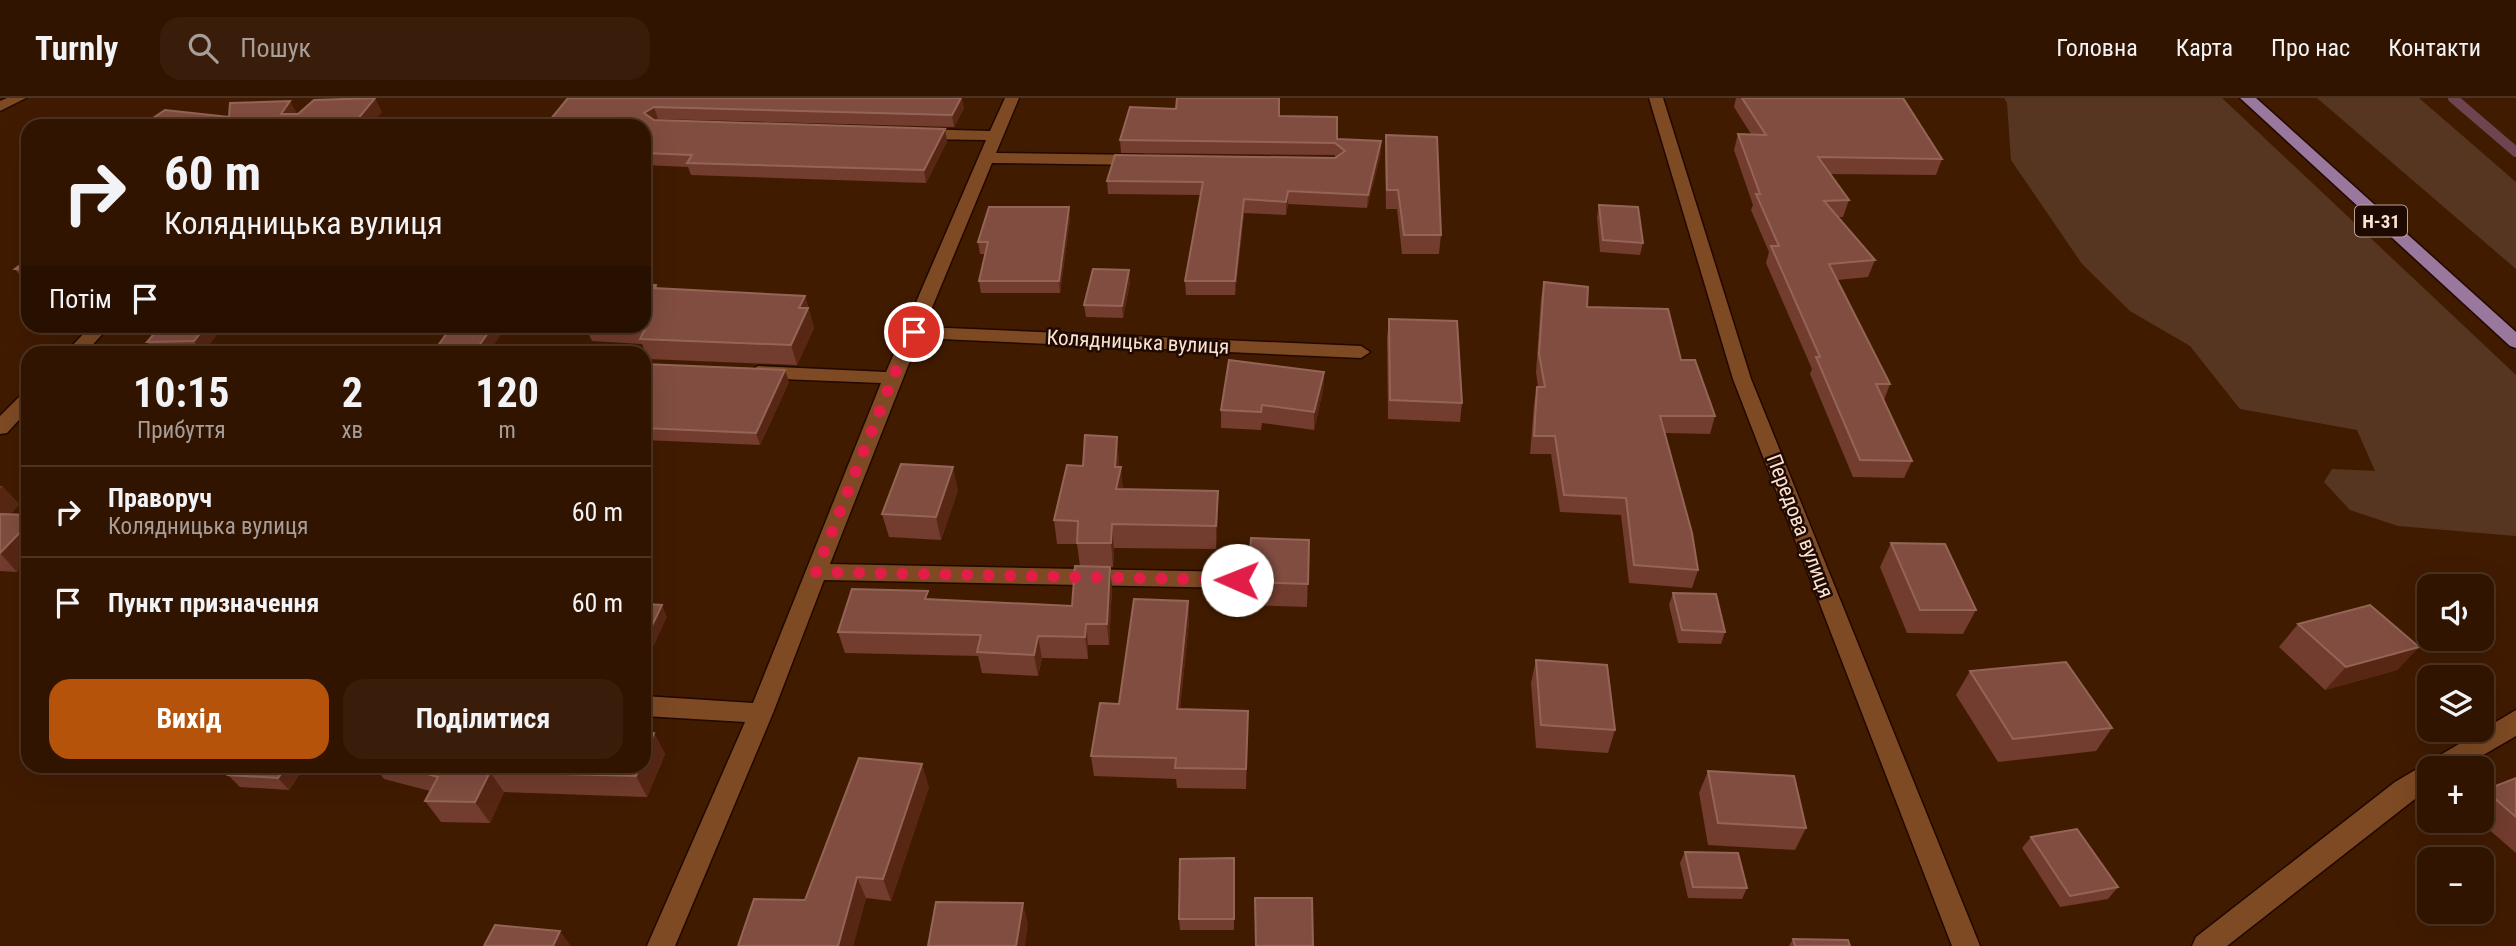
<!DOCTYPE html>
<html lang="uk">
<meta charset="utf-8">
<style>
:root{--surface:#311400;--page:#391d0a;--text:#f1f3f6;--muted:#a89e99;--line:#4c3322;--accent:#b45309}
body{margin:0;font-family:"Roboto Condensed",sans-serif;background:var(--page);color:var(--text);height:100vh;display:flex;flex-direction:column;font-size:26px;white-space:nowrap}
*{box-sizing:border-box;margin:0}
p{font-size:23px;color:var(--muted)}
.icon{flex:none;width:38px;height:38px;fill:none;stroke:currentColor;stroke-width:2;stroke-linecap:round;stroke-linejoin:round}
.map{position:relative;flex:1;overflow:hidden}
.sheet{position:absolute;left:21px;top:248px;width:630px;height:427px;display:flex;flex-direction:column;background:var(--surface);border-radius:21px;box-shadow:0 7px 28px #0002,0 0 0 2px var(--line)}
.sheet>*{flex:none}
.guide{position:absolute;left:21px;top:21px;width:630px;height:214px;border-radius:21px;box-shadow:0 7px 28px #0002,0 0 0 2px var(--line);background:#311400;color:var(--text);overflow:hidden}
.tools{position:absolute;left:2417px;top:476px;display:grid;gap:14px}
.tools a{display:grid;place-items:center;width:77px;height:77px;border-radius:14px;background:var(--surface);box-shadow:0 7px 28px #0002,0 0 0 2px var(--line);font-size:35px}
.pin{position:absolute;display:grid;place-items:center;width:60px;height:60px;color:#fff;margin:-30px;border:4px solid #fff;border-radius:50%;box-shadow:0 2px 7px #0007}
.me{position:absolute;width:77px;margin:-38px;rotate:271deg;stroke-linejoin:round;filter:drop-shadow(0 0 5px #0008)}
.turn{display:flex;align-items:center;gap:24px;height:147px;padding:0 28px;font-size:32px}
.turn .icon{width:91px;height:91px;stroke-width:2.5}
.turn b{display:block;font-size:49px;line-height:60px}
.then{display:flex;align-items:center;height:66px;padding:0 28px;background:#0003;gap:14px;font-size:26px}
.eta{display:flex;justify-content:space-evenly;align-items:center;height:119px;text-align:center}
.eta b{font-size:42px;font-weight:700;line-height:49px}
.cta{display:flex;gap:14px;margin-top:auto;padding:14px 28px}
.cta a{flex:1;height:80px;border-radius:21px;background:var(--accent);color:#fff;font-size:28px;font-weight:700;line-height:80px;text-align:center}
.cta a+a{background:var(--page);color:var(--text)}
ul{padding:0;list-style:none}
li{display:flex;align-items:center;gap:21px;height:91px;padding:0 28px;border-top:2px solid var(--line)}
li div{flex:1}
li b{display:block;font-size:26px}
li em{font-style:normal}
header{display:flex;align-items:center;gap:42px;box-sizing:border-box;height:98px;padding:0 35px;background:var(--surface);border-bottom:2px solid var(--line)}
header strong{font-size:33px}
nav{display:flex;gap:38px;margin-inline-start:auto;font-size:24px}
.search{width:490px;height:63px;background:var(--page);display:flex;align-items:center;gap:18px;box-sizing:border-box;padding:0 24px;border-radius:21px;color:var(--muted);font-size:26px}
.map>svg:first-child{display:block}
.green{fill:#563621}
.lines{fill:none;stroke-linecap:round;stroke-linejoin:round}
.stream{stroke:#6d4450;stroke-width:10}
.minor-casing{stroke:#210800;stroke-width:3}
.major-casing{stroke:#210800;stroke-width:3}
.minor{fill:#7e4a24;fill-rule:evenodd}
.major{fill:#9a789d;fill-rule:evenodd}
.wall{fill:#723c2e}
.shaded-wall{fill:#582714}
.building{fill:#814d40;stroke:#946557;stroke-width:2}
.route{stroke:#e11d48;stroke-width:12;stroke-dasharray:0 21.6}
.labels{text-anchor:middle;stroke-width:5;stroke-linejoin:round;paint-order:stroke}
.shield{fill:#1e0a00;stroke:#b9a193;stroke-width:2}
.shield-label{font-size:19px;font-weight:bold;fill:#fbe2d2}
.street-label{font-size:21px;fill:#fbe2d2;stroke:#1e0a00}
</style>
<header>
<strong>Turnly</strong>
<div class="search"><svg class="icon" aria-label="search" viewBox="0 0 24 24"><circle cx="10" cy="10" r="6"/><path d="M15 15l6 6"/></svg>Пошук</div>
<nav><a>Головна</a><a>Карта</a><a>Про нас</a><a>Контакти</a></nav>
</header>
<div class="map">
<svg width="2516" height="848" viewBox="0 0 2516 848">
<rect width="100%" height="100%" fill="#411b00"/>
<path class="green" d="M2004,0H2222L2516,277V438L2398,428L2350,412L2324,384L2332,371L2375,373L2357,332L2240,311L2190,248L2130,213L2082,166L2011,62L2007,5Z
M2317,0H2419L2516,84V171Z"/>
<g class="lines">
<path class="stream" d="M2453,0L2516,54"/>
<defs>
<path id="minor" d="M7,0H26L0,13V3Z
M1005,0H1019L996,55L1143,57L1151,62L1143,67L992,65L924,229L1361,248L1370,254L1361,260L919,240L830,466L1237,474L1245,476L1248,482L1245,488L1237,490L824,482L773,615L675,848H647L745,624L644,618V598L753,605L881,285L758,280L749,274L758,268L886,274L986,42L918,41L910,36L918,31L990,33Z
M1649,0H1663L1751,281L1980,848H1952L1733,281Z
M91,228H110L84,256H64Z
M28,295V312L7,335L0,336V318L21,297Z
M2516,612V638L2461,670H2429V690L2227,848H2192L2196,839L2395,684Z"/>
<path id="major" d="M2240,0H2256L2516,234V250L2510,248Z"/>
</defs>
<use href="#minor" class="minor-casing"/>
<use href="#major" class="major-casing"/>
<use href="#minor" class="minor"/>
<use href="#major" class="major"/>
</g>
<path class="wall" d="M568,0L964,10L954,29L658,21L657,22L945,31L947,43L926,85L691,77L688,69L644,67V28Z
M1736,0H1903L1942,61L1936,77L1830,76L1849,102L1843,119H1838L1875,162L1868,179L1837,182L1890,286L1884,302L1912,363L1904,380L1853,379L1810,276L1812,271L1766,165L1769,154L1751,112L1753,107L1734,52L1738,36H1751L1734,9Z
M1279,18L1337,41L1381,55L1367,110L1288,106L1286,117L1244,115L1235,197H1186L1185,183L1201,97L1108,96L1107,83L1336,59L1334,57L1121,55L1120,42Z
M1386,37L1441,137L1439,156H1402L1397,111H1386L1385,56Z
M1599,107L1643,145L1640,157L1600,154L1597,119Z
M1070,121L1060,195H981L979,183L985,156H980L978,144Z
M28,161V186H27L15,171Z
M1130,184L1123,220L1086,219L1084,207Z
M1544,184L1681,262L1715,318L1710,336L1665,335L1698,472L1692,490L1629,485L1621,417L1560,414L1551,356H1530L1534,306L1537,289H1538L1536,274L1541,201Z
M644,186L656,187L658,190L805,198L814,230L797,267L648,261L642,246L592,243L585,228H644Z
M1389,221L1462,305L1460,324L1388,321L1387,240Z
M224,228L202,255L155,256L147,244Z
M644,266L789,284L760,347L644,342Z
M1324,274L1323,292L1314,332L1262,325L1261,332L1221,330V312Z
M1117,339L1119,369L1123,391L1218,416L1216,451L1114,450L1113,469L1080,468L1077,446H1057L1054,422L1083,368Z
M0,388H2L19,406L11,416L17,474L0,473Z
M958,392L941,442L889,439L882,416Z
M1309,442L1307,509L1248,507V484Z
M1891,445L1976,512L1963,536L1907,535L1880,469Z
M1110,469L1112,490L1109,547H1088V561L1042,560L1038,578L982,575L978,558L845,555L838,534L930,502L1072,508Z
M1673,495L1725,534L1721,546L1678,545L1669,507Z
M1188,503L1189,523L1180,611L1248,613L1246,691L1177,690L1176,681L1094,678L1091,658L1119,606Z
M2298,526L2419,549L2397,572L2325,592L2279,549Z
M1536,562L1615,632L1608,655L1536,650L1531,585Z
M1970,573L2112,630L2096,653L1998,664L1956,597Z
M654,635L665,656L647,699L504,694L490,725L441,724L425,703L430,693L384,681L374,668H644Z
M305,668L289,692L240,689L228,677Z
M1708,673L1806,730L1795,752L1708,747L1699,695Z
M2516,680V755L2479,723H2482V695L2485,692Z
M929,689L891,803L866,800L853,848H738L805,802Z
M2031,739L2118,789L2108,801L2060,809L2022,750Z
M1685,754L1747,790L1742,801L1688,800L1680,765Z
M1234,760V832H1180L1179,821Z
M1793,841L1850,848H1789Z"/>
<path class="shaded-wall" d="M375,0L382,14L371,28H352Z
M961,0H962L964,10L954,29L952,17Z
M290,3L298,17L281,16Z
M654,9L658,21L649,27L644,15Z
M945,31L947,43L926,85L924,72Z
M1381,43V55L1367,110L1368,97Z
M1288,93V106L1286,117V104Z
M1244,101V115L1235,197V183Z
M1069,109L1070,121L1060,195L1059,183Z
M1129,172L1130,184L1123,220L1122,208Z
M805,198L814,230L797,267L791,247L799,210Z
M206,228H224L202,255L194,243Z
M493,228H507L488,256H473Z
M785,272L789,284L760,347L756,335Z
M1324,274L1323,292L1314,332V314Z
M1117,339L1119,363L1118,384L1121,369L1123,393L1119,414L1115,369Z
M953,369L958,392L941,442L936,419Z
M2,388L19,406L0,429V391Z
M1218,393V416L1216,451V428Z
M28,426V462L17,474L0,455Z
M1112,426L1114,450L1113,469L1111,445Z
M1110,469L1112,490L1109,547L1107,526Z
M1188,503L1189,523L1178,632L1177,611Z
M662,507L667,519L644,569V544Z
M1086,526L1088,547V561L1085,539Z
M1038,538L1042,560L1038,578L1034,557Z
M2419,549L2397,572L2325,592L2346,569Z
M1248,613V633L1246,691V671Z
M654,635L665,656L647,699L636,678L640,668H644V659Z
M922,666L929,689L891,803L883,781Z
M287,668H305L289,692L278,680Z
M490,674L504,694L490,725L475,704Z
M857,779L866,800L853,848H838Z
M1023,805L1028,826L1025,848H1016Z
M560,833L571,848H553Z"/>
<path class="building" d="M375,0L352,28H247L229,26V23L224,28H141L165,12L229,19L230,5L290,3L281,16H298L314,2Z
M568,0H961L952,17L654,9L644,15L654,22L945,31L924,72L687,65L692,57L644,55V28H545Z
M1177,0H1279V18L1337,19V41L1381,43L1368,97L1288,93L1286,104L1244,101L1235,183H1185L1203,84L1107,83L1115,57L1335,60L1345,53L1335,45L1120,42L1130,9L1176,11Z
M1742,0H1903L1942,61L1818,59L1849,102L1824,103L1875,162L1829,166L1890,286H1876L1912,363L1860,362L1816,259H1820L1771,148H1779L1756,96H1760L1738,36L1766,37Z
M1386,37L1437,39L1441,137H1404L1398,92H1387Z
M1599,107L1638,109L1643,145L1603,142Z
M989,109H1069L1059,183H979L988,144H978Z
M28,161V172L15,171Z
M1093,171L1129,172L1122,208L1084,207Z
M1544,184L1588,189L1587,209L1668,211L1681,262H1695L1715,318H1660L1692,435L1698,472L1634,467L1626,400L1564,397L1555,338H1534L1537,289H1545L1539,256Z
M644,186L656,187L654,190L805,198L799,210H808L791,247L640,241L647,227L644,226Z
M1389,221L1457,223L1462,305L1390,302Z
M161,228H206L194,243L147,244Z
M452,228H493L473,256H432Z
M1229,262L1324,274L1314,314L1262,307L1261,314L1221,312Z
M644,266L785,272L756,335L644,330Z
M1085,337L1117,339L1115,369H1121L1116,391L1218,393L1216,428L1112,426L1111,445H1077L1078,423L1054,422L1067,367L1083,368Z
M901,366L953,369L936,419L882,416Z
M0,416L28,417V426L0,455Z
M1251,440L1309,442L1308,486L1248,484Z
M1891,445L1945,446L1976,512H1920Z
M1075,468L1110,469L1107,526H1086L1085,539L1038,538L1034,557L977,554L981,537L838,534L852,491L928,493L925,501L1072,508Z
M1673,495L1716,496L1725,534L1682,532Z
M1134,501L1188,503L1177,611L1248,613L1246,671L1175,670L1176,660L1091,658L1100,605L1119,606Z
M644,506L662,507L644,544Z
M2370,507L2419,549L2346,569L2298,526Z
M1536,562L1607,567L1615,632L1541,627Z
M2066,564L2112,630L2013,641L1970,573Z
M644,634L654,635L644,659Z
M859,660L922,666L883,781L857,779L838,848H738L754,801L805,802Z
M235,668H287L278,680L228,677Z
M399,668H640L636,678L490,674L475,704L425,703L438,679Z
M1708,673L1794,678L1806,730L1718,725Z
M2516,680V719L2485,692Z
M2077,731L2118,789L2070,798L2031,739Z
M1685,754L1738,755L1747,790L1693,789Z
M1234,760V821H1179L1180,761Z
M1255,800H1312L1313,848H1256Z
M936,804L1023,805L1016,848H928Z
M495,827L560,833L553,848H484Z
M1793,841L1848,842L1850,848H1795Z"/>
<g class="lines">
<path class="route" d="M914,234L893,279L816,474L1237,482"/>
</g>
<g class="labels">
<rect class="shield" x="2355" y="107.5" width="52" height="31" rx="5"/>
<g class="shield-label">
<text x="2381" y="130">Н-31</text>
</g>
<g class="street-label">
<text transform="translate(1138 244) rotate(3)" y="7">Колядницька вулиця</text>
<text transform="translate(1800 428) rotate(69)" y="7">Передова вулиця</text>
</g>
</g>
</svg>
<div class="tools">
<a><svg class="icon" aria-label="sound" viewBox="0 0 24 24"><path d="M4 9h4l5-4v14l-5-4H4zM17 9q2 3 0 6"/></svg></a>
<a><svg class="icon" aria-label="layers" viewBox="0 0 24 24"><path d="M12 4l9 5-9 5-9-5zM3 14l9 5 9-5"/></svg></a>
<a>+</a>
<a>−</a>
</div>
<div class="pin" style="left:914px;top:234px;background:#d93025"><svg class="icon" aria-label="arrive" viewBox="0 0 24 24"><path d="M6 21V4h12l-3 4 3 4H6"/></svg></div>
<svg class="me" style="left:1237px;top:482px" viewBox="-20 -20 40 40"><circle r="19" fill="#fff"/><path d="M0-13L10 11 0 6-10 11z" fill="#e11d48"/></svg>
<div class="guide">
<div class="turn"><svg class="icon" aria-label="right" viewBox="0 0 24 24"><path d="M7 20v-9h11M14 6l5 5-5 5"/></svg><div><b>60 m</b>Колядницька вулиця</div></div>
<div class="then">Потім<svg class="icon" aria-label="arrive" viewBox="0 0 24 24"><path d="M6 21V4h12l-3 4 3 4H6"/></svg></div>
</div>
<section class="sheet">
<div class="eta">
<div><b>10:15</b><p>Прибуття</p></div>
<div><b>2</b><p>хв</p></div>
<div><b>120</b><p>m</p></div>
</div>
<ul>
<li><svg class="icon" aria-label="right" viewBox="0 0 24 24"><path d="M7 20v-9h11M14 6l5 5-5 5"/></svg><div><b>Праворуч</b><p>Колядницька вулиця</p></div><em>60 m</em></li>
<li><svg class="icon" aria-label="arrive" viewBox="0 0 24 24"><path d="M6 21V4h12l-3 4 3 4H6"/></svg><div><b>Пункт призначення</b></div><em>60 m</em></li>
</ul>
<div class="cta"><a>Вихід</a><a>Поділитися</a></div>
</section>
</div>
